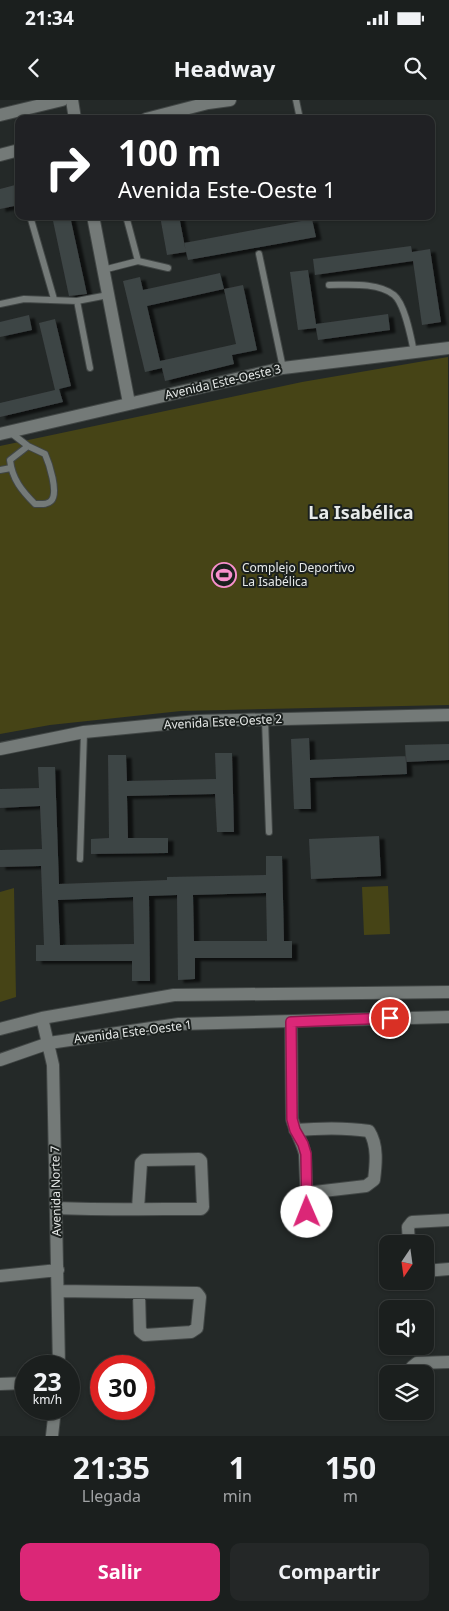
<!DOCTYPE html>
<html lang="es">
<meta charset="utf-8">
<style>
:root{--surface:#1b1f1e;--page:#242727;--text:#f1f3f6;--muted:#a0a2a4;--line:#393d3c;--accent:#db2777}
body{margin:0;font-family:"Noto Sans",sans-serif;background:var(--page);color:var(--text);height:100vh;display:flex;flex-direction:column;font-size:19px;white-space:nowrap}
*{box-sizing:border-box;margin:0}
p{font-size:16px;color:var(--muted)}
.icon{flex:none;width:28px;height:28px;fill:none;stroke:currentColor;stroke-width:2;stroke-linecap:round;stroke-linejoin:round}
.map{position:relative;height:1336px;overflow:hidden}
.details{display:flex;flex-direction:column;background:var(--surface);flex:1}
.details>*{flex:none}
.hud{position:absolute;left:15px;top:15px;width:420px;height:105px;border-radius:10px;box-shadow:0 1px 4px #0004,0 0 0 1px var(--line);background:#202124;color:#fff;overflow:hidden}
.needle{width:32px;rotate:193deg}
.buttons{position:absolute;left:379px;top:1135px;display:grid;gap:10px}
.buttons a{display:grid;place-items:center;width:55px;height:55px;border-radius:10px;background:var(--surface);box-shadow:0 1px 4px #0004,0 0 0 1px var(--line);font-size:25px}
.speed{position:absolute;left:15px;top:1255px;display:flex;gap:10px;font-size:25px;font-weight:700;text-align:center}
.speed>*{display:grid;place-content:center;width:65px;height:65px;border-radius:50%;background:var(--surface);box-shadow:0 1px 4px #0004,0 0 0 1px var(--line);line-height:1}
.speed small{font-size:12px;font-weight:400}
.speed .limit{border:8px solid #d22;background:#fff;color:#111}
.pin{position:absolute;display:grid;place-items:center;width:42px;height:42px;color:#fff;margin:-21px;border:2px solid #fff;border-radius:50%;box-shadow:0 1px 5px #0007}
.me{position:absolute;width:55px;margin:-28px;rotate:359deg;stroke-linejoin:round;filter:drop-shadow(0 0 4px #0008)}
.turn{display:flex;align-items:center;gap:18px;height:105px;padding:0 20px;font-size:22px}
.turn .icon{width:65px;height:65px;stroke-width:2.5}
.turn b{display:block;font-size:35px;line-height:42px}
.eta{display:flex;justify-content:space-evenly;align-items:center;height:85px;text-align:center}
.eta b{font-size:30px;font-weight:700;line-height:35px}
.primary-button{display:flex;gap:10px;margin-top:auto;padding:10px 20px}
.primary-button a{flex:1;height:58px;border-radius:10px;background:var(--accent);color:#fff;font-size:20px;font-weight:700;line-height:58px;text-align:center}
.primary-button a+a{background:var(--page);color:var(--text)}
.status{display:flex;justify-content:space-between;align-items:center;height:35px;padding:0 25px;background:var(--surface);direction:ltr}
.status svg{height:14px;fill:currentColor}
header{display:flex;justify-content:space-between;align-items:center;height:65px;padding:0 20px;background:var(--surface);font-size:22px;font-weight:700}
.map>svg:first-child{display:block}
.green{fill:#464416}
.building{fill:#3e4445;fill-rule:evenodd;filter:url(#shadow)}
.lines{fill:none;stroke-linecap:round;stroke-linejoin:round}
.lane-casing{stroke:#414645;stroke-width:8}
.street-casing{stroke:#414645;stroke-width:14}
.secondary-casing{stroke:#414645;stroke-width:14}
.lane{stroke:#747a78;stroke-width:6}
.street{stroke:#747a78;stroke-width:12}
.secondary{stroke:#747a78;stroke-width:12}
.route-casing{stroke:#8e194d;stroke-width:12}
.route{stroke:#db2777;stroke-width:9}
.labels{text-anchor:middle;stroke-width:4;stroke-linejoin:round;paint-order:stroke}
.street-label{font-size:12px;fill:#e7eae9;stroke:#1b201e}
.poi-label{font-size:12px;fill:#e7eae9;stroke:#1b201e;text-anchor:start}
.district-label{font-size:18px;font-weight:bold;fill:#e7eae9;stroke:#1b201e}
</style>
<div class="status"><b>21:34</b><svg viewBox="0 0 49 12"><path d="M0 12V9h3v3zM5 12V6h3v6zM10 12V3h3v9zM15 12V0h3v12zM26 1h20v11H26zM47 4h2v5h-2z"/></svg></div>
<header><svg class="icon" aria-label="back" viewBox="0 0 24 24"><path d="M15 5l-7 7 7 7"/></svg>Headway<svg class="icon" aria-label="search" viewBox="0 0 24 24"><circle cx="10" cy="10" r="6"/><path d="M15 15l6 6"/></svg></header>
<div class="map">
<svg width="449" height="1336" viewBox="0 0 449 1336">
<defs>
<filter id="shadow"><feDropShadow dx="5.5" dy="3" stdDeviation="1" flood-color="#0009"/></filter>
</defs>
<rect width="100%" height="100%" fill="#242928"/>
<path class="green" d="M448,257L449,605L181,611L50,625L0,634V346L302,282Z
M388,786L390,834L364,835L362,787Z
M14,788L16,897L0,902V792Z"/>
<path class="building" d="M19,84V105L0,109V89Z
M52,116H70L87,194L69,196Z
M160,116H179L186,152L167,155Z
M312,119L316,137L188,160L184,143Z
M411,146L412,152L430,149L441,222L422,225L413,161L315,175L313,159Z
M308,170L316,224L388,214L390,230L318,240L316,228L298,230L290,172Z
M220,173L224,189L243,185L257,250L232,255L234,264L165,281L162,268L145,272L123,181L140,177L143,190ZM224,189L236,244L160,261L147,206Z
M29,215L32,230L0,237V222Z
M55,219L71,286L59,289L63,302L0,317V303L55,290L39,223Z
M309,638L310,660L406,656L407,674L310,678L311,709H294L291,639Z
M449,644V660L406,662L405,645Z
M215,653H232L234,732H217L215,694L127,696L128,738H168V753L91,754V739L109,738L108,655H126L127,681L216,679Z
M38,667H55L59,784L167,780V777L266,775V756H282L284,841H292V858H195V879L178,880L177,795L149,796L150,881H132V861H36V845H44L41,766L0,767V750L42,749L40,706L0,708V689L39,688ZM266,793L267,841H194L193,795ZM133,797L134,844L60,845L58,800Z
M379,736L381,776L311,779L309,739Z"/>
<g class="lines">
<defs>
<path id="lane" d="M296,0L300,19
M30,116L54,199
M126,116L138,161
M259,154L283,268
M103,170L138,161L168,168
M329,185C348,185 378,182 394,195C405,204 411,238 414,252
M0,204L24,199L77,201
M90,268L77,201L108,195
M11,333L28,346L45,354C49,363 59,393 51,401C47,405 41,404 35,404C22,391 12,379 10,360L28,346
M0,370L11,368
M265,620L269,732
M80,759L84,632"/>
<path id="street" d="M72,0L75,19
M93,116L129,303
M0,334L283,268L449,248
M0,649L84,632L197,621L449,615
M42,918L53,965L59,1266
M291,922L292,1019C295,1031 302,1041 305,1054L308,1131
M0,929L42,918L174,895L449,892
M0,960L49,943L179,924L449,917
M295,1030C320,1028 344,1027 369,1031C378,1045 376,1064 374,1080L366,1086L306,1093
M56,1108C105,1110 153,1109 201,1109L203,1107L201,1061L199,1059L144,1060L141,1063L138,1109
M409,1144L408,1127L412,1122L449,1120
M425,1171L449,1169
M0,1176L58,1170
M58,1191L197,1193L200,1197L197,1228L191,1232L145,1235L140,1231L139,1193
M411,1274L412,1267L417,1263L449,1262
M0,1284L26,1283
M413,1311L414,1314
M52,1336L55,1309"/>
<path id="secondary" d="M0,15L62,0
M146,19L208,3L230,0
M0,55L19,50"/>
</defs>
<use href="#lane" class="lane-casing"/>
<use href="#street" class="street-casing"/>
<use href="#secondary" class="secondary-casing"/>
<use href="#lane" class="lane"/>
<use href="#street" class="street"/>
<use href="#secondary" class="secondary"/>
</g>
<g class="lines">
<defs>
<path id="route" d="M307,1112L306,1054L303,1044L295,1030L292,1019L291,922L390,918"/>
</defs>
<use href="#route" class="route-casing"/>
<use href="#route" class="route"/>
</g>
<defs>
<symbol id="stadium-ring" viewBox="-11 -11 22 22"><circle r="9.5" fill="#1b201e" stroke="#f890cc" stroke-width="1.5"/><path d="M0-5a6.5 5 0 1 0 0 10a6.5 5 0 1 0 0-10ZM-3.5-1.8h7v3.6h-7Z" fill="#f890cc"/></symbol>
</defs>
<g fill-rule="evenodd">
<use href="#stadium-ring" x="210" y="461" width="28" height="28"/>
</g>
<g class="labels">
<g class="street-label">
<text transform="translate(223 282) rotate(-13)" y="4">Avenida Este-Oeste 3</text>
<text transform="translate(223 622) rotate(-3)" y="4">Avenida Este-Oeste 2</text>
<text transform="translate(133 932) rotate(-7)" y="4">Avenida Este-Oeste 1</text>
<text transform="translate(56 1091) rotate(-91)" y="4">Avenida Norte 7</text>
</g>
<g class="poi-label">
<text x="242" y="472">Complejo Deportivo<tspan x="242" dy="14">La Isabélica</tspan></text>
</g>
<g class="district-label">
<text x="361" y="419">La Isabélica</text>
</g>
</g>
</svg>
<div class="buttons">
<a><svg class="needle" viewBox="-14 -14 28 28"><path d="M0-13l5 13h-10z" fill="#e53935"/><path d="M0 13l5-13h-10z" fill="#a0a2a4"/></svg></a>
<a><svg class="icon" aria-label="sound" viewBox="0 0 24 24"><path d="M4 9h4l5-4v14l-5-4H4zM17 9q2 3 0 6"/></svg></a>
<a><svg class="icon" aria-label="layers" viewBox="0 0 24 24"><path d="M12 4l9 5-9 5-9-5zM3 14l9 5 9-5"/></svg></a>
</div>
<div class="speed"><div>23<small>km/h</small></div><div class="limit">30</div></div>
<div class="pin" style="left:390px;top:918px;background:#d93025"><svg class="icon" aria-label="arrive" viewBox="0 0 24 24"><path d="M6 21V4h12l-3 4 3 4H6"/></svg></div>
<svg class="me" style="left:307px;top:1112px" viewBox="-20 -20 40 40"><circle r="19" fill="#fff"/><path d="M0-13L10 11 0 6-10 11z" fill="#db2777"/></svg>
<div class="hud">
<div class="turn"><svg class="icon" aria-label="right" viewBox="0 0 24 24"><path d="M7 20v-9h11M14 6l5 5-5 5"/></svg><div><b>100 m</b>Avenida Este-Oeste 1</div></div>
</div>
</div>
<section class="details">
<div class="eta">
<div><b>21:35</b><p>Llegada</p></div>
<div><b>1</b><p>min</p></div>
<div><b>150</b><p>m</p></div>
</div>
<div class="primary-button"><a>Salir</a><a>Compartir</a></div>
</section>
